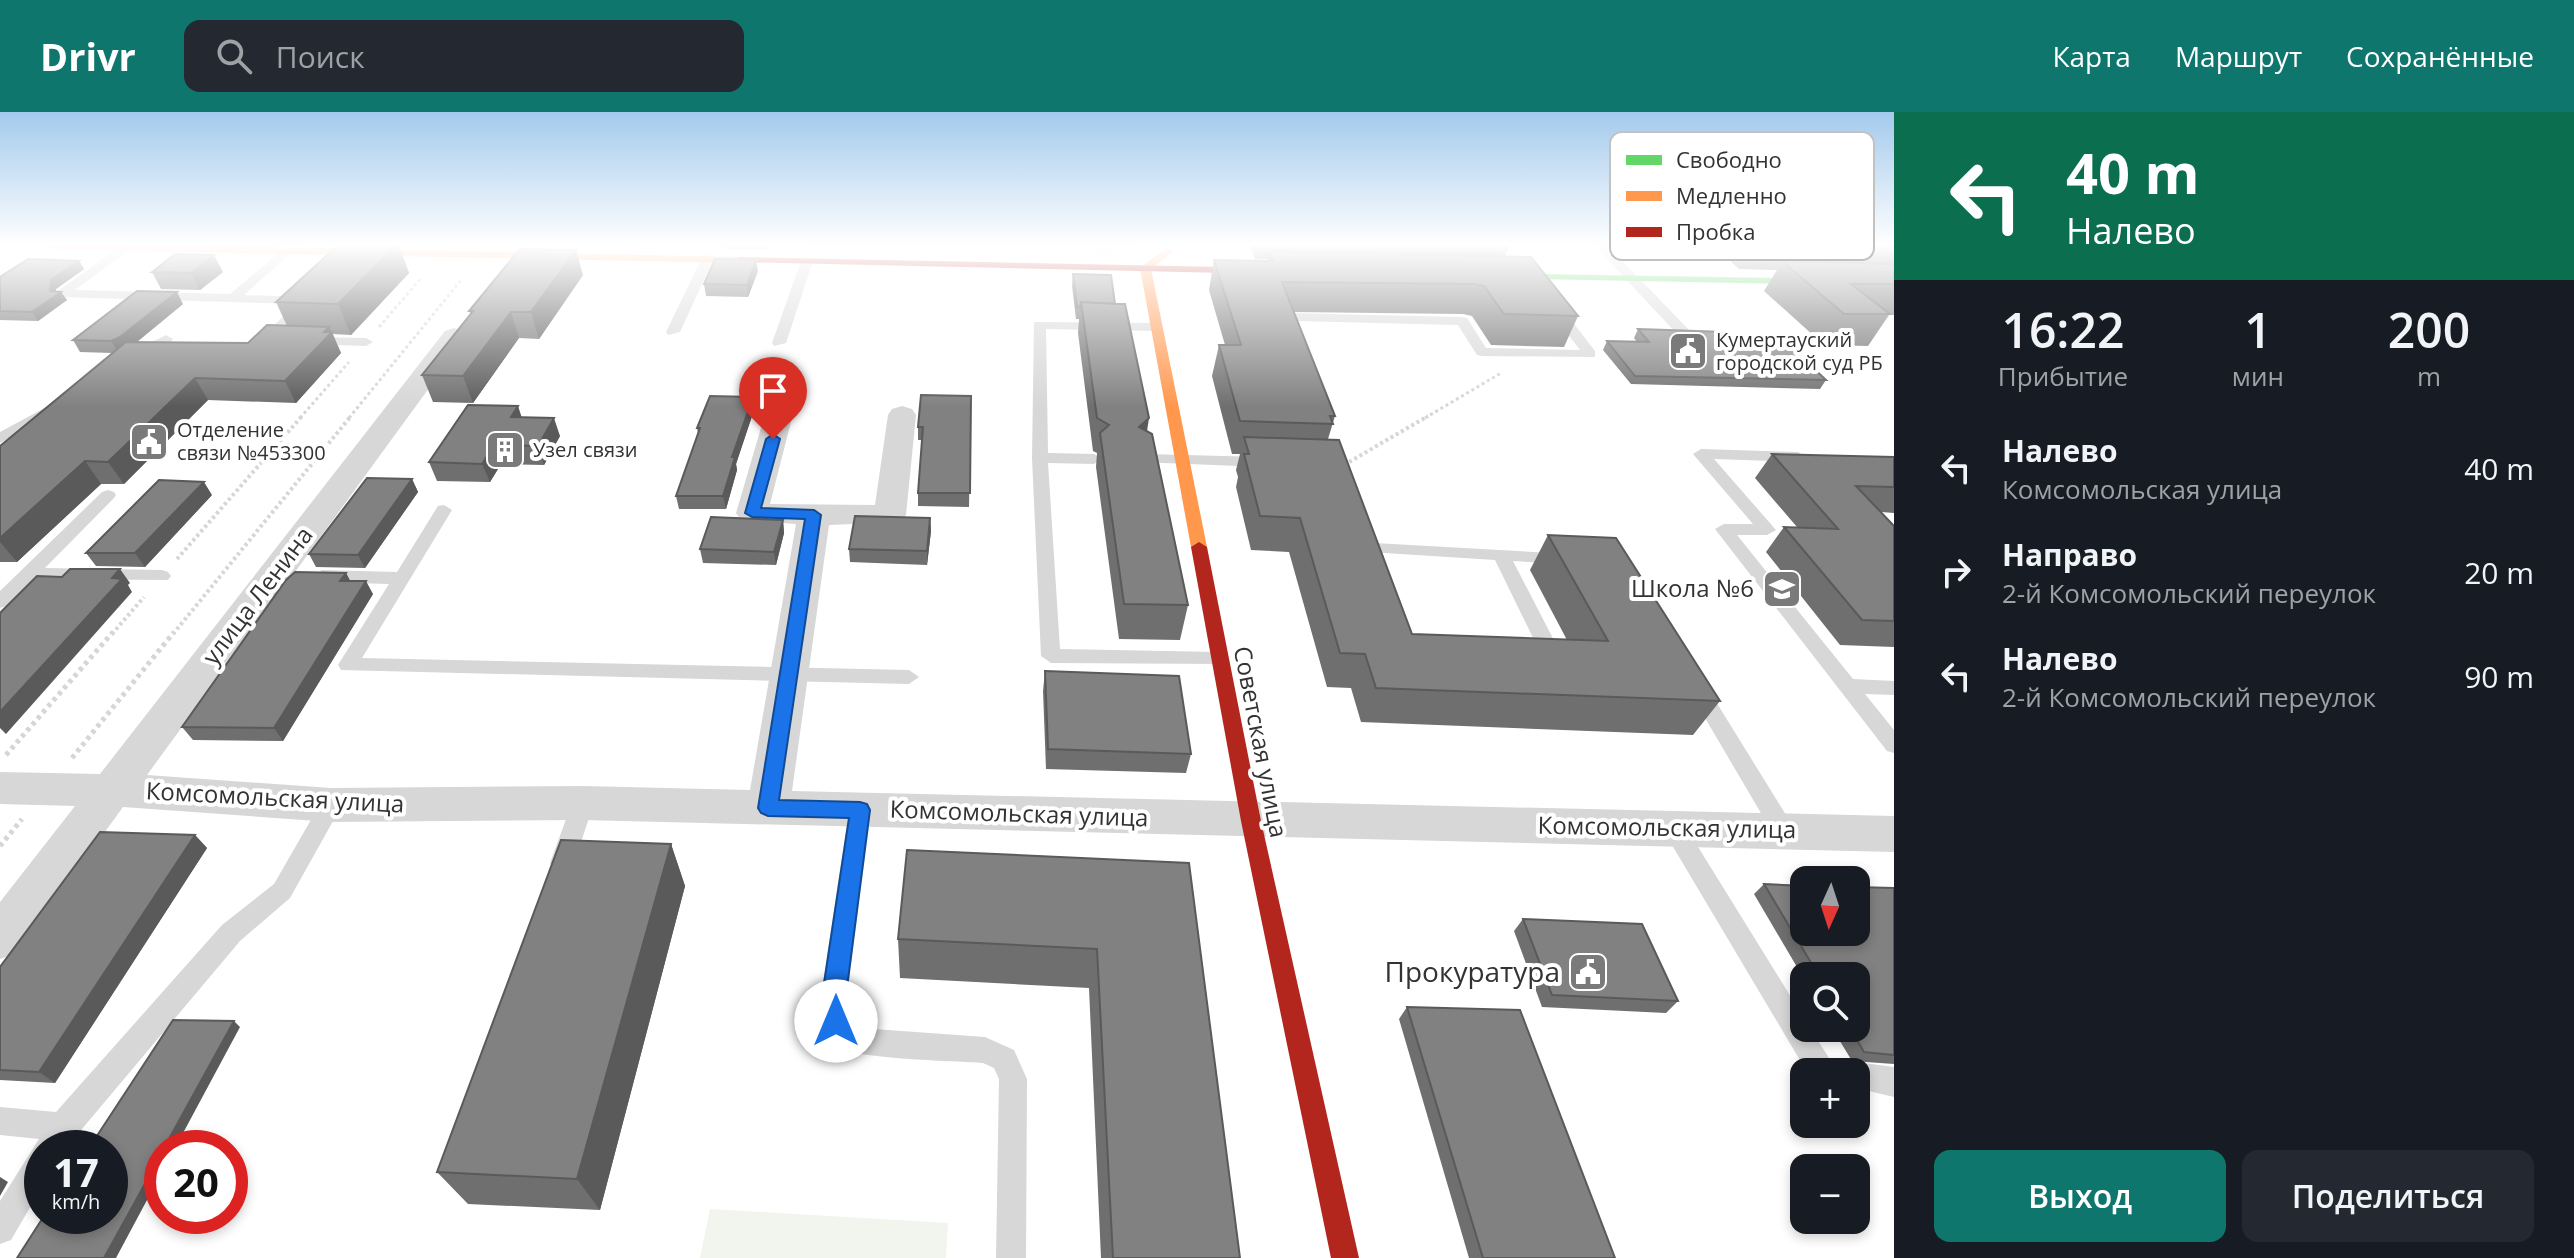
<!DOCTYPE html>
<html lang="ru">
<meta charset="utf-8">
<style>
:root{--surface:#171b24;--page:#242831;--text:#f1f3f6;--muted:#9ea1a6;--accent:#0f766e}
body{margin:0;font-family:"Open Sans",sans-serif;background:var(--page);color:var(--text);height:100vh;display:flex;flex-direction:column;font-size:30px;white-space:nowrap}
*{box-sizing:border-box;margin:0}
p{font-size:26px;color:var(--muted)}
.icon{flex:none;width:44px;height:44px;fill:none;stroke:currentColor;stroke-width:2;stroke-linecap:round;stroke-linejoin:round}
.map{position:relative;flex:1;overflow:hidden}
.details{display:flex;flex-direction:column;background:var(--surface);width:680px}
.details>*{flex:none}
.hud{background:#0b6e4f;color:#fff;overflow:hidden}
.needle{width:52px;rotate:183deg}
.tools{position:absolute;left:1790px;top:754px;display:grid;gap:16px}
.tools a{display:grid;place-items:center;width:80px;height:80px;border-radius:16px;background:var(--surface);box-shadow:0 4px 12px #0003;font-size:40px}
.speed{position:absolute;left:24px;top:1018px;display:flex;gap:16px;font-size:40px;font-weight:700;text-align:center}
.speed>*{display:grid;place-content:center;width:104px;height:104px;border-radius:50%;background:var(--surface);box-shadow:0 4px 12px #0003;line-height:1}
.speed small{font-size:20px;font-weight:400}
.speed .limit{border:12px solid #d22;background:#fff;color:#111}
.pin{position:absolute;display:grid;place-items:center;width:68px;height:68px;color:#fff;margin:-82px -34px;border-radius:50% 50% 50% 0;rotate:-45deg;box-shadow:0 0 8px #0007}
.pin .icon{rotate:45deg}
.me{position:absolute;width:88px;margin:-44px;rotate:0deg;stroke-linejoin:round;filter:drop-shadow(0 0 6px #0008)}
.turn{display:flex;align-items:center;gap:28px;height:168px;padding:0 40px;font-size:36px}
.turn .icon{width:104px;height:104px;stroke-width:2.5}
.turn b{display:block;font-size:56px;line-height:68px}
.eta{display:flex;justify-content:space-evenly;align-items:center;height:136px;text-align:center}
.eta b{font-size:48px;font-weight:600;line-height:56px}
.button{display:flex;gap:16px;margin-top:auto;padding:16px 40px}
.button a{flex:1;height:92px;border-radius:16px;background:var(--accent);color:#fff;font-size:32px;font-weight:600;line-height:92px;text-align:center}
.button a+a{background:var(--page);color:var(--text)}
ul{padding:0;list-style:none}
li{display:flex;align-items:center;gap:24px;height:104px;padding:0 40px}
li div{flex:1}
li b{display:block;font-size:30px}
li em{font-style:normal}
header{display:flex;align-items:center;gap:48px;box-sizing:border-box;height:112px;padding:0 40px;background:var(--accent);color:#fff}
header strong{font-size:38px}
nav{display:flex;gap:44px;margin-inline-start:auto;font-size:28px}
.search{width:560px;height:72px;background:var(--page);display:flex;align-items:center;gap:20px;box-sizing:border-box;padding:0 28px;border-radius:16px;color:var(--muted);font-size:30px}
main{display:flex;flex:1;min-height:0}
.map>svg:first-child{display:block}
.green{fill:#f1f5ed}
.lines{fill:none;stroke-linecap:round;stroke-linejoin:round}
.path-far2{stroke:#d6d6d6;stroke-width:3;stroke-dasharray:3 3;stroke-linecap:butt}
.path-far1{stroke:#d6d6d6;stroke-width:4;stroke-dasharray:3 3;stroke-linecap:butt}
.path{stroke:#d6d6d6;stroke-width:5;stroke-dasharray:4 4;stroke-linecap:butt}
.lane{fill:#d7d7d7;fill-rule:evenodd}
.street{fill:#d7d7d7;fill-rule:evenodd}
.fast{fill:#63d668;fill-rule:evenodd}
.slow{fill:#ff974d;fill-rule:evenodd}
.jam{fill:#b3261e;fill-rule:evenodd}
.wall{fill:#6f6f6f}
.shaded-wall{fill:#5a5a5a}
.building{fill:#818181;stroke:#5a5a5a;stroke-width:2}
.route{fill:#1a73e8;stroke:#114b97;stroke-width:2}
.labels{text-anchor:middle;stroke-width:8;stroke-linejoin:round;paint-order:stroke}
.far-poi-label{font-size:20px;fill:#333;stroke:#fff;text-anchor:start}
.poi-label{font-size:24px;fill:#333;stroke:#fff;text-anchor:end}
.street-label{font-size:24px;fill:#333;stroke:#fff}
.near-poi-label{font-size:28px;fill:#333;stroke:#fff;text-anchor:end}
.key{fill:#fff;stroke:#c2c2c2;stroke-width:2}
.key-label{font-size:22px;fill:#333}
</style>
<header>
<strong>Drivr</strong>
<div class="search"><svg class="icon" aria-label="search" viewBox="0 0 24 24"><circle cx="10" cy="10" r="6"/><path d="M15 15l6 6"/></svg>Поиск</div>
<nav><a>Карта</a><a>Маршрут</a><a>Сохранённые</a></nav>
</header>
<main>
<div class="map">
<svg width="1894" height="1146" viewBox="0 0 1894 1146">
<rect width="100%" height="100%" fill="#fff"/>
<path class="green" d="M804,134H1137L1114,144L803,138Z
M710,1097L948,1111L946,1146H700Z"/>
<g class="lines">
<path class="path-far2" d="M379,215L422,165
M300,306L349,250
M349,306L462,167
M1425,306L1501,261"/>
<path class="path-far1" d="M1344,353L1428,304
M177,447L302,304
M112,522L144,485
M173,522L351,304"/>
<path class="path" d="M6,643L113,520
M72,646L174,520
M0,734L22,707"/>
<path class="lane" d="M121,134L133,135L75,178L230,182L287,134L293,138L291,141L244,183L307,185L313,189L278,225L281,228L279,231L267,232L260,228L262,225L296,192L58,185V179Z
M1595,134H1608L1689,218V224H1679Z
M708,142L714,146L680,220L668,223L666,220L702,146Z
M807,145L813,149L786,231L774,234L772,231L801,149Z
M1557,195L1562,196L1595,239V245L1482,244L1477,243L1458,213L1295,209L1301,222L1294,226L1287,222L1280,205L1287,201L1462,205L1467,206L1486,236L1580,238L1550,199Z
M1034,210L1156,211L1163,215L1156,219L1046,217L1048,341L1094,342L1102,347L1094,352L1048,351L1060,537L1219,540L1229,547L1226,552L1051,551L1041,544L1032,346Z
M166,223L173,227L171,230L140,245L128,242Z
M310,225L366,226L373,230L366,234L305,232V226Z
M52,292L59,296L57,299L0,331V320Z
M1701,337L1798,340L1806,345L1798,350L1714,347L1776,418L1767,423H1737L1853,567L1894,569V583L1865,582L1894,618V641L1887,639L1715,417L1724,412H1753L1693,342Z
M1145,342L1263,345L1271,350L1263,355L1139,350L1137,347Z
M108,378L114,380L116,383L114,386L45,456L162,458L168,460L171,464L168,468L34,467L7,494L0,496V479L102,380Z
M444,393L452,398L362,546L909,558L919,565L909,572L341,558L338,553L389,472L322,470L313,464L322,458L397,460L438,394Z
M1375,431L1569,442L1572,446L1563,452L1513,449L1561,542L1558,547H1534L1531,542L1538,536L1495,448L1369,440L1366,436L1369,432Z
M1698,570L1705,572L1791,711L1794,718L1791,725L1783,727L1775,725L1688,577L1691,572Z
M583,682L591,685L594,691L574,751L570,758L562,761L554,758L550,751L572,691L575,685Z
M331,684L339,687L342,693L290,786L240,829L66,1036H42V1075L11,1128L0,1132V1089L39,1027L0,1023V995L56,1000L222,813L274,772L323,687Z
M860,689L868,692L871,698L846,891L849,904L860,916L985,925L1014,938L1027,967L1026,1146H996L999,967L994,956L983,951C956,949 866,947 847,938C830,929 823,909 820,891L849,698L852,692Z
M1674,707L1682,709L1804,906V916H1810L1829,946L1843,951L1845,956L1856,950L1894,955V985L1856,976V960H1807L1666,723L1663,716L1666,709Z"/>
<path class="street" d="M454,216L463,219L467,224L147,663L331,676L583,674L750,678L796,412L741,408L736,401L765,302L769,296L779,293L789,296L793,302L770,392L875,393L888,303L892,297L902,294L912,297L916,303L906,403L901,410L829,413L792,679L1894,704V740L583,708L331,710L123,695L17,841L0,847V790L75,694L0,692V660L100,662L445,219Z"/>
<path class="fast" d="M1484,161L1894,168V174L1488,166L1482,163Z"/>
<path class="slow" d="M49,134H215L739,145L744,148L739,151L54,137Z
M1168,135L1173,138L1172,140L1151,157L1207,435L1199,440L1191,435L1140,156Z"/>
<path class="jam" d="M739,145L1272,156L1278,159L1272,162L735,150L734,148Z
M1199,430L1207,435L1261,709L1359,1146H1331L1241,709L1191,435Z"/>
</g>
<path class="wall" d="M337,134H399L409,161L351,223L333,222L341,241L296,291L208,288L124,372H101L17,450H0V334L112,241L80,240L73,228L183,192L137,230L248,231L287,214L276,190Z
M725,134H767L766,137H726Z
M1250,134H1509L1505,144L1578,204L1564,235L1491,233L1472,204L1463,202L1294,200L1335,304L1328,327L1412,522L1567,528L1530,458L1548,423L1720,589L1693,623L1361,610L1351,576L1327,575L1289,440L1251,438L1236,375L1238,365L1236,358L1240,342H1232L1212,264L1219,233H1225L1209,178L1214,148L1267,149L1268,147H1255Z
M1714,134H1894V203H1889L1868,234L1824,233L1764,179L1777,158L1739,157Z
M79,149L84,157L56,177V179L67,188L38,209L0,208V165Z
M758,159L748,185L706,184L704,172Z
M152,160H223L200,178L161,177Z
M1073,162L1115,192L1147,319L1188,493L1180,528L1119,527L1096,355L1097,341L1093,339L1078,221L1079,207H1076L1072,174Z
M583,163L539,227L519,226L473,291L433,290L422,263L471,202L469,199Z
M1638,217L1741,235L1826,268L1820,277L1631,272L1603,238L1607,229L1637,230L1634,226Z
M971,284L969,395L918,394V381L922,328H918V315Z
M754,298L736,352L737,358L726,397H679L676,384L698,321L697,316Z
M522,305L560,324L544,353L501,352L490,370L437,369L429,350Z
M1772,342L1894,345V401L1881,400L1894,414V535L1840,533L1766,440L1784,415H1797L1755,366Z
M412,367L418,380L365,456L316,455L309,442Z
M212,383L145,455L96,454L86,441Z
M930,406L931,419L927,453L850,450L849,437Z
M783,408L784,421L776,453L703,451L700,437Z
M346,461L350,469L373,482L283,629L193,628L182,615Z
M1045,559L1191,642L1186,661L1046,657L1043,579Z
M195,723L207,736L55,971L0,968V855Z
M671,732L685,774L600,1098L468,1092L437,1060Z
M1189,751L1240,1146H1101L1089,876L900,866L898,827Z
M1764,772L1894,776V952L1852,949L1832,916H1856V864H1804V867L1754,782Z
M1523,807L1678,889L1666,901L1542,895L1514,819Z
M1407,895L1615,1146H1469L1399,907Z"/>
<path class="shaded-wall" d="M395,134H399L409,161L351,223L338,192Z
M576,138L583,163L539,227L531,200Z
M214,143L223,160L200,178L191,161Z
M756,148L758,159L748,185L747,173Z
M79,149L84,157L56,177V183L61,180L67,188L38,209L32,200L51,168Z
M177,180L183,192L128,237L119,241L111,229Z
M511,200L519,226L473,291L463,264Z
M329,215L341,241L296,291L285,269Z
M195,266L208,288L124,372L108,350Z
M753,285L754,298L736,352L737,358L726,397L723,384L732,345Z
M518,294L524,312L511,305Z
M554,306L560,324L544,353L538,334Z
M1149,306L1144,339L1139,315Z
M494,333L501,352L490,370L482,352Z
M85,349L101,372L17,450L0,430V426Z
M412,367L418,380L365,456L358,443Z
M204,370L212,383L145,455L135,441Z
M930,406L931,419L927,453V439Z
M783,408L784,421L776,453L774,440Z
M120,457L130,471L128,473L132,480L6,622L0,616V600Z
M346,461L353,474L340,469Z
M366,469L373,482L283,629L274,616Z
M195,723L207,736L55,971L39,960Z
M671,732L685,774L600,1098L577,1067Z
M234,909L240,915L175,1036H164Z
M162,1041V1060L116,1146H104Z
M0,1065L8,1070L0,1084Z"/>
<path class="building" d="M337,134H395L338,192L276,190Z
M520,137L576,138L531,200H511L463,264L422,263L473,199H469Z
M1269,139L1531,145L1578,204L1504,202L1484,174L1474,172L1282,170L1335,304H1330L1333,312L1240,309L1219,233H1241L1214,148L1273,149Z
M175,142L214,143L191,161L152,160Z
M28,147L79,149L51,168L50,179L61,180L32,200L0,199V165Z
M715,147L756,148L747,173L704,172Z
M1782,149L1894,152V172H1851L1890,202H1844Z
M1073,162L1111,163L1115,192L1081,190L1080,195H1077Z
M137,179L177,180L120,225L111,229L73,228Z
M1081,190L1125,192L1149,306L1139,315L1152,322L1188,493L1124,492L1100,321L1109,313L1097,306Z
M267,213L329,215L324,220H332L285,269L195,266L108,350L85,349L0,426V334L126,230L248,231Z
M1638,217L1726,220L1741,235L1793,237L1826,268L1635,264L1607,229L1649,230Z
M921,283L971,284L970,381H918L923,315H918Z
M710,284L753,285L732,345H735L723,384H676L700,316H697Z
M468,293L518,294L511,305L554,306L538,334L494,333L482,352L429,350Z
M1244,325L1339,328L1412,522L1608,529L1548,423L1616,426L1720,589L1376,576L1365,542L1340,541L1300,406L1260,404L1244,342H1249Z
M1772,342L1894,345V375L1856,374L1894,414V509L1862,508L1784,415L1838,417Z
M367,366L412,367L358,443L309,442Z
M159,368L204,370L135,441H86Z
M855,404L930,406L927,439L849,437Z
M711,405L783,408L774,440L700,437Z
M70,457H120L112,466L122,467L0,600V501L37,464L62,465Z
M295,460L346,461L340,469H366L274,616L182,615L286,468Z
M1045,559L1179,564L1191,642L1048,637Z
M100,720L195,723L39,960L0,958V855Z
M561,728L671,732L577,1067L437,1060Z
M907,738L1189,751L1240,1146H1113L1097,837L898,827Z
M1764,772L1804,774V820H1856V775L1894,776V943L1864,940L1850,916H1856V864H1819Z
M1523,807L1642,812L1678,889L1552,883Z
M1407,895L1520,898L1615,1146H1483Z
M173,908L234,909L164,1036H162V1041L104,1146H17L44,1104H110V1036H89Z"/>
<linearGradient id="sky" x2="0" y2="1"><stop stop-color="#a3caec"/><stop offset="0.45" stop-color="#fff"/><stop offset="1" stop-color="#fff" stop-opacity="0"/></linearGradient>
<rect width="1894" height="295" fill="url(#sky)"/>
<path class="route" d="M773,322L780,327L761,396L814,398L821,403L779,688L860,690L867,692L870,698L845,891L848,909L844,917L836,921L827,917L821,891L849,706L768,704L761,701L758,696L805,407L752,405L745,401L766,327Z"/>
<defs>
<symbol id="civic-square" viewBox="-11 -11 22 22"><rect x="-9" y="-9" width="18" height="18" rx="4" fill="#7a7a7a" stroke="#fff"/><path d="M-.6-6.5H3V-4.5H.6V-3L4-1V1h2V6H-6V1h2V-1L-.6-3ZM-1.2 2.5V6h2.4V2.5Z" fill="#fff"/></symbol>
<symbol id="building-square" viewBox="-11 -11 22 22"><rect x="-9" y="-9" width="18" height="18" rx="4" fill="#7a7a7a" stroke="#fff"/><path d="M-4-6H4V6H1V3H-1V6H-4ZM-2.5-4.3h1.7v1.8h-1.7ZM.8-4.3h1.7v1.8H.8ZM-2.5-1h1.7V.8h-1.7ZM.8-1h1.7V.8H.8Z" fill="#fff"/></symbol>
<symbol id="school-square" viewBox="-11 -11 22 22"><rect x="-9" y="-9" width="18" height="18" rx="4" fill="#7a7a7a" stroke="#fff"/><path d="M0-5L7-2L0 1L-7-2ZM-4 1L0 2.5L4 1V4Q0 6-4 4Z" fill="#fff"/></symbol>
</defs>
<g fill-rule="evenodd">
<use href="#civic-square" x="1666" y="217" width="44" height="44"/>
<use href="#civic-square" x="127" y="308" width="44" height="44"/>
<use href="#building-square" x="483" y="316" width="44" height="44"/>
<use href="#school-square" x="1760" y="455" width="44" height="44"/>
<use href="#civic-square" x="1566" y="838" width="44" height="44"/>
</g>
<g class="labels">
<g class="far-poi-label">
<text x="1716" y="235">Кумертауский<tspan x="1716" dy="23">городской суд РБ</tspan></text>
<text x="177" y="325">Отделение<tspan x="177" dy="23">связи №453300</tspan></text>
<text x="533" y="345">Узел связи</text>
</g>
<g class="poi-label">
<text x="1754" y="485">Школа №6</text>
</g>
<g class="street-label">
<text transform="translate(258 484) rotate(-53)" y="8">улица Ленина</text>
<text transform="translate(1260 630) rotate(79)" y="8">Советская улица</text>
<text transform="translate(275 686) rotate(3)" y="8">Комсомольская улица</text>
<text transform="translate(1019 702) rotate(2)" y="8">Комсомольская улица</text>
<text transform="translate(1667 716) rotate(1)" y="8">Комсомольская улица</text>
</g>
<g class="near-poi-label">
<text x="1560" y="870">Прокуратура</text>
</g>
</g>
<rect x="1610" y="20" width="264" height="128" rx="12" class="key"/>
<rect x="1626" y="43" width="36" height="10" fill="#63d668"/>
<rect x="1626" y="79" width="36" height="10" fill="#ff974d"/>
<rect x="1626" y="115" width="36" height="10" fill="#b3261e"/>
<g class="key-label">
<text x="1676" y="56">Свободно</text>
<text x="1676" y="92">Медленно</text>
<text x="1676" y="128">Пробка</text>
</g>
</svg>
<div class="tools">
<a><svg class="needle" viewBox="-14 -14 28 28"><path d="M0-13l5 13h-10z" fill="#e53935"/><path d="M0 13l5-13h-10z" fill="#9ea1a6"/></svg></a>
<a><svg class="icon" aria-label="search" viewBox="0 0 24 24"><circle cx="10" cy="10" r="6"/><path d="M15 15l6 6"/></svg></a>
<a>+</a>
<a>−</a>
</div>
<div class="speed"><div>17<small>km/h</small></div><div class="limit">20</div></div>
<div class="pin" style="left:773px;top:327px;background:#d93025"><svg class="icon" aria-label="arrive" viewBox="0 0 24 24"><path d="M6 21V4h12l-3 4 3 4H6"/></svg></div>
<svg class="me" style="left:836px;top:909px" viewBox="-20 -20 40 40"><circle r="19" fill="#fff"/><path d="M0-13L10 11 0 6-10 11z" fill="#1a73e8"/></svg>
</div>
<section class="details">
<div class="hud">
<div class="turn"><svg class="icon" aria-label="left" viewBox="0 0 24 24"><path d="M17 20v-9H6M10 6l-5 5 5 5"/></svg><div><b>40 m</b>Налево</div></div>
</div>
<div class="eta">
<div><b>16:22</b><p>Прибытие</p></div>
<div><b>1</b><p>мин</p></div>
<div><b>200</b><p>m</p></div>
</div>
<ul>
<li><svg class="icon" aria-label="left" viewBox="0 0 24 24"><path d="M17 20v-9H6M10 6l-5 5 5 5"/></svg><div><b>Налево</b><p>Комсомольская улица</p></div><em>40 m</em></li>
<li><svg class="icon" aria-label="right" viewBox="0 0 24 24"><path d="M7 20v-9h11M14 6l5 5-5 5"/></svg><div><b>Направо</b><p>2-й Комсомольский переулок</p></div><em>20 m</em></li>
<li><svg class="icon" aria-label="left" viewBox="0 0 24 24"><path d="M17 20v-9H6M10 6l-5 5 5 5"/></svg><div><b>Налево</b><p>2-й Комсомольский переулок</p></div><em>90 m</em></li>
</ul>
<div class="button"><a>Выход</a><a>Поделиться</a></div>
</section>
</main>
